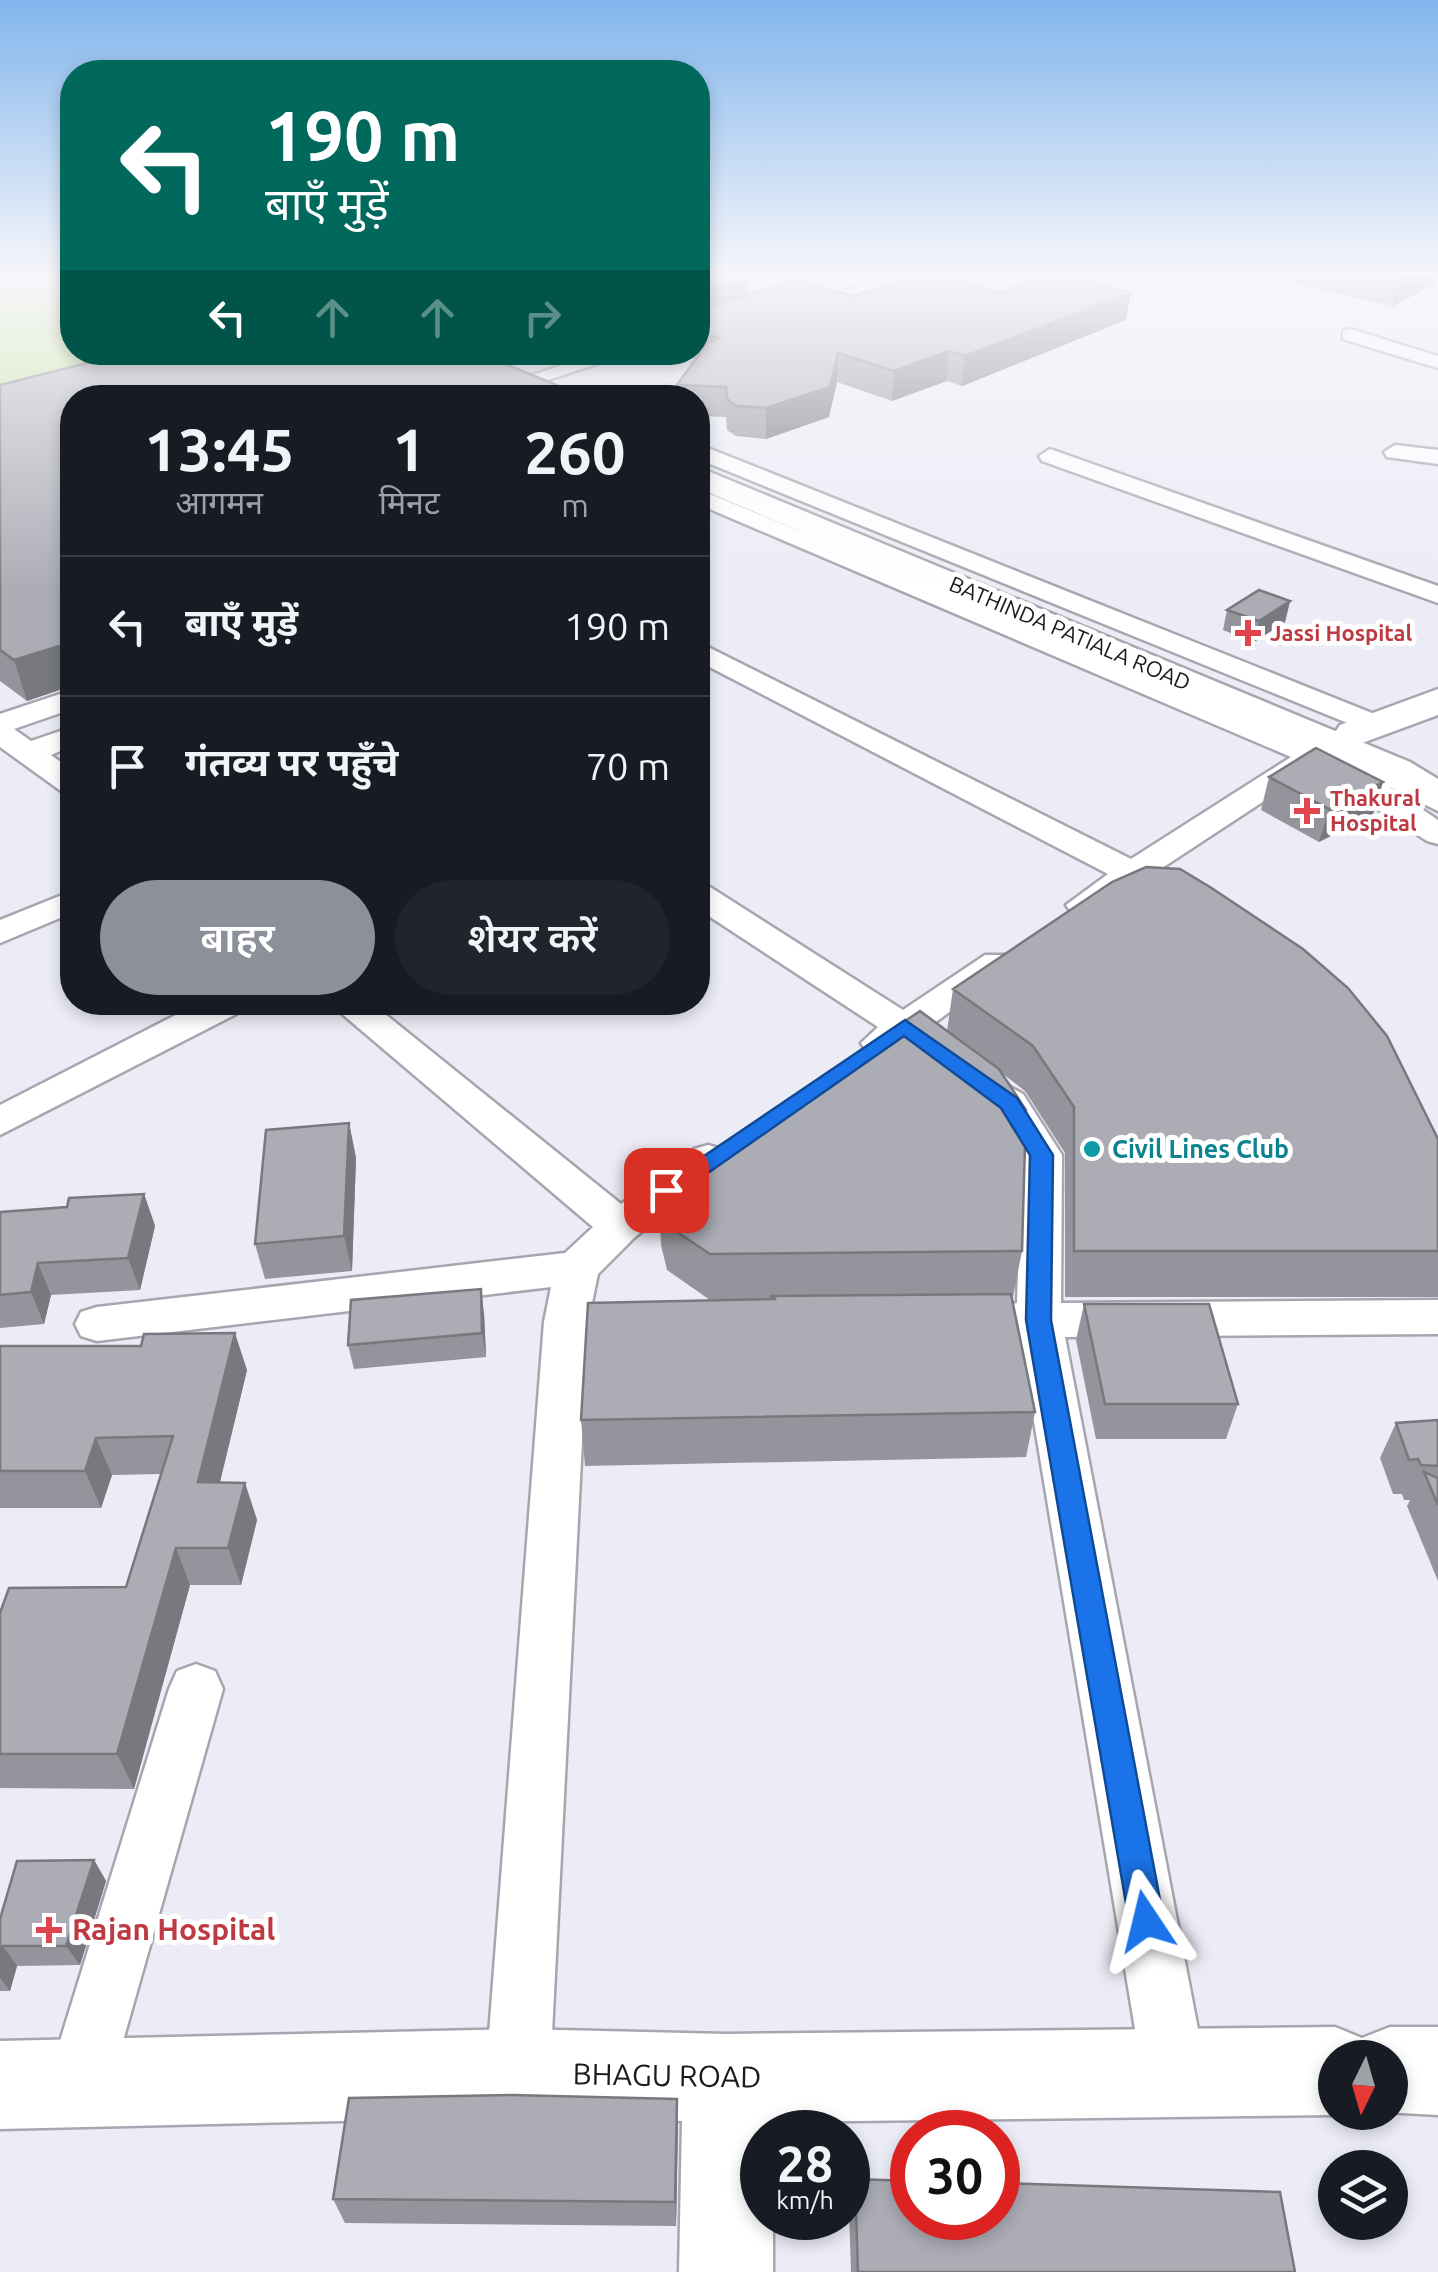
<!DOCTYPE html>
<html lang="hi">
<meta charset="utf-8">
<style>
:root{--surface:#171b24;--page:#20242c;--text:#f1f3f6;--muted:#9ea1a6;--line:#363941;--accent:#8c9099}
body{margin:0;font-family:Ubuntu,"Noto Sans Devanagari",sans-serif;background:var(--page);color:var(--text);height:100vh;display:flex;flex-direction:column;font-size:38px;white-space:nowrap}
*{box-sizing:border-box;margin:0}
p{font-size:32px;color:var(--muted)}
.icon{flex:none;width:55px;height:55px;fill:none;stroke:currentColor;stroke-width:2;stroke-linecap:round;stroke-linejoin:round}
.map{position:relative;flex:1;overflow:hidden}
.sheet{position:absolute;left:60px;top:385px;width:650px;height:630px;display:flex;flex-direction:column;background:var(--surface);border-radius:40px;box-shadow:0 5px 15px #0003}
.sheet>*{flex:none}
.guide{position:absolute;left:60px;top:60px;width:650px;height:305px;border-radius:40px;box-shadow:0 5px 15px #0003;background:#00695c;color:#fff;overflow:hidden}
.needle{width:65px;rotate:185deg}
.tools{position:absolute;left:1318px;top:2040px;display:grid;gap:20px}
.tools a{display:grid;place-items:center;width:90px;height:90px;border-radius:50%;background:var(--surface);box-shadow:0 5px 15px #0003;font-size:50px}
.speed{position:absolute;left:740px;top:2110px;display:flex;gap:20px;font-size:50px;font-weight:700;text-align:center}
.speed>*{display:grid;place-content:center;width:130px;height:130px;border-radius:50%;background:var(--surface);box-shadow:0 5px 15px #0003;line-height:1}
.speed small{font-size:25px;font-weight:400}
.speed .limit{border:15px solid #d22;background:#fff;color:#111}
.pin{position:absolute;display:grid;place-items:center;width:85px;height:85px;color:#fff;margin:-42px;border-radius:20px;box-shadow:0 5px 15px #0006}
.me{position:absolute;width:110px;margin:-55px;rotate:350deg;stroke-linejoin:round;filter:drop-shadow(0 0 8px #0008)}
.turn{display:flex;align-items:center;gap:35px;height:210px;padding:0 40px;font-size:45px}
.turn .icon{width:130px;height:130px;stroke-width:2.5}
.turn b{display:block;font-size:70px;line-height:85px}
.lanes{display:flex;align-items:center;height:95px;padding:0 40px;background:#0003;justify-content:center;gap:50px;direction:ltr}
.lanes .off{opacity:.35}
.eta{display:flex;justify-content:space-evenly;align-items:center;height:170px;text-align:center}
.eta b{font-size:60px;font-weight:600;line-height:70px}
.cta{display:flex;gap:20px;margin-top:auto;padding:20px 40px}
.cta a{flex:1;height:115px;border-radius:60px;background:var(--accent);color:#fff;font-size:40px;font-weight:600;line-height:115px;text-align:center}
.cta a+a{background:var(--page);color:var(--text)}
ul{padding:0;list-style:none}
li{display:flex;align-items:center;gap:30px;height:140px;padding:0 40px;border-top:2px solid var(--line)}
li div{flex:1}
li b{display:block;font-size:38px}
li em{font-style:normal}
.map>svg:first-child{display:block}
.green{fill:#c9e597}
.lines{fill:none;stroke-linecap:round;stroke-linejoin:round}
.street-casing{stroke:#a7a6b0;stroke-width:5}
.secondary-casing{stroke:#a7a6b0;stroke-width:5}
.highway-casing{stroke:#a7a6b0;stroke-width:5}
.street{fill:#fff;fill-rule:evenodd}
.secondary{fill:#fff;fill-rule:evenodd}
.highway{fill:#fff;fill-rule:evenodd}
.wall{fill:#94949c}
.shaded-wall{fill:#78787f}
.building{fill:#acacb5;stroke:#78787f;stroke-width:2.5}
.route{fill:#1a73e8;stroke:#114b97;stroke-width:2.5}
.health-dot{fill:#e0444e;stroke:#fff;stroke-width:4}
.culture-dot{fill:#0f9aa8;stroke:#fff;stroke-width:4}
.labels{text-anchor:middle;stroke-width:10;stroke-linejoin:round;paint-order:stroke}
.far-street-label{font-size:22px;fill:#1b1b1e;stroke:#fff}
.far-health-label{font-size:22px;font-weight:bold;fill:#be3a42;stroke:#fff;text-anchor:start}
.culture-label{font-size:25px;font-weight:bold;fill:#0d838f;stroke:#fff;text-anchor:start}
.near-health-label{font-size:30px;font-weight:bold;fill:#be3a42;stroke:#fff;text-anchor:start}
.near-street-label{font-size:30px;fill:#1b1b1e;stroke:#fff}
</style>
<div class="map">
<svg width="1438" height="2272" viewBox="0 0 1438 2272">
<rect width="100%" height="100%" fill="#ececf6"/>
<path class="green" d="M0,286L72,292V352L128,353L95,378L0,405Z"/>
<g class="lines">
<defs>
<path id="street" d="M738,275H768L740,286L755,294L746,300L712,285Z
M855,275H883L698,335V323Z
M1350,329L1438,356V368L1343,339V331Z
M601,352H634L517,390H503L500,386Z
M698,444L1387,719L1392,725L1387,731H1367L698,459Z
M1395,445L1438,450V464L1387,457L1384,452Z
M1050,449L1438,586V603L1042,461L1039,456Z
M698,489L1302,739L1358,766L1438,820V844L1427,841L1314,768L1156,872L1169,883L1164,890L1152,893L1134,887L1095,912H1071L1066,905L1108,874L698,661V642L1131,859L1291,757L698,504Z
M72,690V709L14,729L31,741L72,727V746L51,755L72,770V793L61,791L0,747V714Z
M698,884L710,887L903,1010L985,955H1011L1016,963L929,1027L944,1041L938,1050L925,1053L904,1044L880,1055L867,1052L861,1043L878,1027L698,909Z
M72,891V913L0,943V920Z
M201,1002H249L244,1010L0,1135V1105Z
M328,1002H370L621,1204L694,1149L708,1145L722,1149L728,1159L722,1169L635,1237L598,1274L588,1322L550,2073L541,2096L518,2105L495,2096L486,2073L544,1322L551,1287L97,1341L81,1336L75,1324L81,1312L97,1307L565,1253L593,1227Z
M992,1077L1023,1094L1062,1155L1061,1303L1438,1300V1334L1065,1337L1206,2071L1197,2094L1174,2103L1151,2094L1142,2071L1020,1337L996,1332L990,1320L996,1308L1017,1303L1022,1155L995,1112L973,1090L978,1081Z
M196,1664L215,1671L223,1689L111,2083L102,2106L79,2115L56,2106L47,2083L169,1689L177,1671Z"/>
<path id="secondary" d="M1438,689V715L1354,746L1340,743L1334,734L1340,725Z
M1335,2027L1362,2038L1390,2027H1438V2115L1384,2112H1390V2058H1335V2112H1341L1335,2115L772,2122V2132H762V2218H773V2272H679L682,2121L518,2117L0,2129V2041L518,2029L727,2034Z"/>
<path id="highway" d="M698,467L1410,762L1438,779V811L1318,752L698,488Z"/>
</defs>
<use href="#street" class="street-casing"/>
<use href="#secondary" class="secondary-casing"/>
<use href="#highway" class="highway-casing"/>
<use href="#street" class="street"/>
<use href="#secondary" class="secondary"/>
<use href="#highway" class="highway"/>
</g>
<path class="wall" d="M698,275L748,276V295L853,296L999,293L1126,320L962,386L947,381L892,401L837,382L829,417L766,439L736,436L727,430L726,417L698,416V398H677V385L696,359L679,352H698Z
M1285,275H1437L1435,284L1393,306L1284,281Z
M0,385L72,398V690L71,686L27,701L0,681Z
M1290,601L1285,622L1254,642L1223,630L1227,610Z
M1269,777L1383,782L1373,814L1319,842L1261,810Z
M953,989L1438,1139V1297H1065V1153L1025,1091L1003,1074L1022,1251L1013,1297H1011L1035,1412L1026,1457L585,1466L581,1420L710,1300L667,1270L661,1245L659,1199L947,1031Z
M349,1123L356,1158L352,1271L265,1279L255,1244Z
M144,1194L155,1226L140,1290L51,1295L44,1324L0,1328V1212L67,1207Z
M1084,1304L1238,1404L1226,1439H1096L1076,1340Z
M484,1313L486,1357L354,1369L348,1345Z
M0,1346L247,1370L220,1482L245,1483L257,1520L241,1585H190L134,1789L0,1788V1613L126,1587L161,1474L112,1475L101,1508H0Z
M1438,1420V1581L1407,1506L1410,1500H1404L1402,1494H1393L1380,1458L1396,1423Z
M94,1860L106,1881L80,1965L17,1966L10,1991H0V1919Z
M678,2125L676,2226L345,2223L333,2199Z
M855,2179L1295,2272H851L849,2210Z"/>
<path class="shaded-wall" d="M1401,275H1437L1435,284L1393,306Z
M748,276V304L698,320V292Z
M1131,293L1126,320L962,386L965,356Z
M949,351L947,381L892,401L894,371Z
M838,353L837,382L829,417L766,439V408Z
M1290,601L1285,622L1254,642L1259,621Z
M59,646L71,686L27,701L14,660Z
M72,654V686L64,657Z
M1383,782L1373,814L1319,842L1329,809Z
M349,1123L356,1158L352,1271L344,1236Z
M144,1194L155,1226L140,1290L128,1258Z
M38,1263L51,1295L44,1324L31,1292Z
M481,1289L484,1313L486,1357L482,1333Z
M235,1333L247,1370L211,1519L198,1482Z
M96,1438L112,1475L101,1508L85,1471Z
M245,1483L257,1520L241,1585L228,1548Z
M176,1548L190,1585L134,1789L117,1754Z
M94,1860L106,1881L80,1965L66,1946Z
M3,1946L17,1966L10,1991L0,1978V1956Z
M677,2099L678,2125L676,2226L675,2202Z"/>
<path class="building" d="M698,275H745L748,276L698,292Z
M923,275H940L999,293L1048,275H1063L1131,293L965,356L949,351L894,371L838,353L830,387L766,408L736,406L727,399L726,387L677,385L708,342L719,338L698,331V310H699L798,280L853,296Z
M130,352H476L588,398H72V654L64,657L59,646L14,660L0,650V385Z
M1259,590L1290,601L1259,621L1227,610Z
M1316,748L1383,782L1329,809L1269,777Z
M1146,867L1180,869L1210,887L1303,949L1348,988L1387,1036L1438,1139V1251H1074V1107L1033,1046L953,989L1112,882Z
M920,1011L999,1069L1026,1110L1022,1251L710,1254L665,1224L659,1199L673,1177Z
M349,1123L344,1236L255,1244L266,1130Z
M144,1194L128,1258L38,1263L31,1292L0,1295V1212L67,1207L69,1198Z
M481,1289L482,1333L348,1345L351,1300Z
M1011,1294L1035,1412L581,1420L588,1303L776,1299L770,1296Z
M1084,1304H1209L1238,1404H1105Z
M235,1333L198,1482L245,1483L228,1548H176L117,1754H0V1613L9,1588L126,1587L173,1436L96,1438L85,1471H0V1346H141L144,1334Z
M1438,1420V1466L1421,1465L1418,1459L1409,1460L1396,1423Z
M1424,1472L1438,1478V1505Z
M94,1860L66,1946H3L0,1956V1919L17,1861Z
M512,2095L677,2099L675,2202L333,2199L349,2098Z
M855,2179L912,2181V2218H998V2183L1280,2192L1295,2272H858Z"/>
<linearGradient id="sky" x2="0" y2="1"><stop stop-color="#81b5ec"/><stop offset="0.46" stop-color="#f6f6fb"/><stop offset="1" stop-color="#f6f6fb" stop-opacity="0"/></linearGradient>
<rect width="1438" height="593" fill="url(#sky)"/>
<path class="route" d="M905,1020L1017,1098L1053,1155L1051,1320L1164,1921L1159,1933L1146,1938L1134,1933L1129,1921L1026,1320L1030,1155L1001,1108L904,1036L675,1196H658L654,1190Z"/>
<g class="health-dot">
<path d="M1243 618h10v10h10v10h-10v10h-10v-10h-10v-10h10z"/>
<path d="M1302 796h10v10h10v10h-10v10h-10v-10h-10v-10h10z"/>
<path d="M44 1915h10v10h10v10h-10v10h-10v-10h-10v-10h10z"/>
</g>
<circle class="culture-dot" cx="1092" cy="1149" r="10"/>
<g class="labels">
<g class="far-street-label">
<text transform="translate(1070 633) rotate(23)" y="8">BATHINDA PATIALA ROAD</text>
</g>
<g class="far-health-label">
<text x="1270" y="641">Jassi Hospital</text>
<text x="1330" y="806">Thakural<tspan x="1330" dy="25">Hospital</tspan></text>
</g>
<g class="culture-label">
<text x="1112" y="1158">Civil Lines Club</text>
</g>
<g class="near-health-label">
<text x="72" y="1940">Rajan Hospital</text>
</g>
<g class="near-street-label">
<text transform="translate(667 2076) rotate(1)" y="10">BHAGU ROAD</text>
</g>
</g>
</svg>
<div class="tools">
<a><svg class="needle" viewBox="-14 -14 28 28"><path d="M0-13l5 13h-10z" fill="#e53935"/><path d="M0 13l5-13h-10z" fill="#9ea1a6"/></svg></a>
<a><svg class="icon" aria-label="layers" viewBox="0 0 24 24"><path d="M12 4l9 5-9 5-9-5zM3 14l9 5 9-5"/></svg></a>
</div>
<div class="speed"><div>28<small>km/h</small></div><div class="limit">30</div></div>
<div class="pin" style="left:666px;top:1190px;background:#d93025"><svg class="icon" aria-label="arrive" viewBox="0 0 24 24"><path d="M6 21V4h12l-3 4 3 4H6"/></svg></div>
<svg class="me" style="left:1146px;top:1921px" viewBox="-20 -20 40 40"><path d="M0-17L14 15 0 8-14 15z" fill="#1a73e8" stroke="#fff" stroke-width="4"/></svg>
<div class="guide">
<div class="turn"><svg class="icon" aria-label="left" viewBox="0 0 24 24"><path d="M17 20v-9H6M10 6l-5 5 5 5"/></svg><div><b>190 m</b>बाएँ मुड़ें</div></div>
<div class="lanes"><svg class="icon" aria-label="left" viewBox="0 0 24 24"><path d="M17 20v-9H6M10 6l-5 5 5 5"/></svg><svg class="icon off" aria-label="ahead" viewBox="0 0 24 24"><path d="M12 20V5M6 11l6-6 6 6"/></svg><svg class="icon off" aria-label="ahead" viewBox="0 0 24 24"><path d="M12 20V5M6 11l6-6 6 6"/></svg><svg class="icon off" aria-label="right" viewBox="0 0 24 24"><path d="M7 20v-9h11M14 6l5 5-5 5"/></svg></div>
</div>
<section class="sheet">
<div class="eta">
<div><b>13:45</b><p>आगमन</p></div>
<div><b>1</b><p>मिनट</p></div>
<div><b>260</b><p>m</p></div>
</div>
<ul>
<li><svg class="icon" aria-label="left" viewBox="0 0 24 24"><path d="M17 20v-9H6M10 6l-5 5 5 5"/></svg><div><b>बाएँ मुड़ें</b></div><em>190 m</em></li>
<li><svg class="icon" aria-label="arrive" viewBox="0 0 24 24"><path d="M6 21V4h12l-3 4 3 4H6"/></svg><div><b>गंतव्य पर पहुँचे</b></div><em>70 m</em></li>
</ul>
<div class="cta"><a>बाहर</a><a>शेयर करें</a></div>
</section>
</div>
